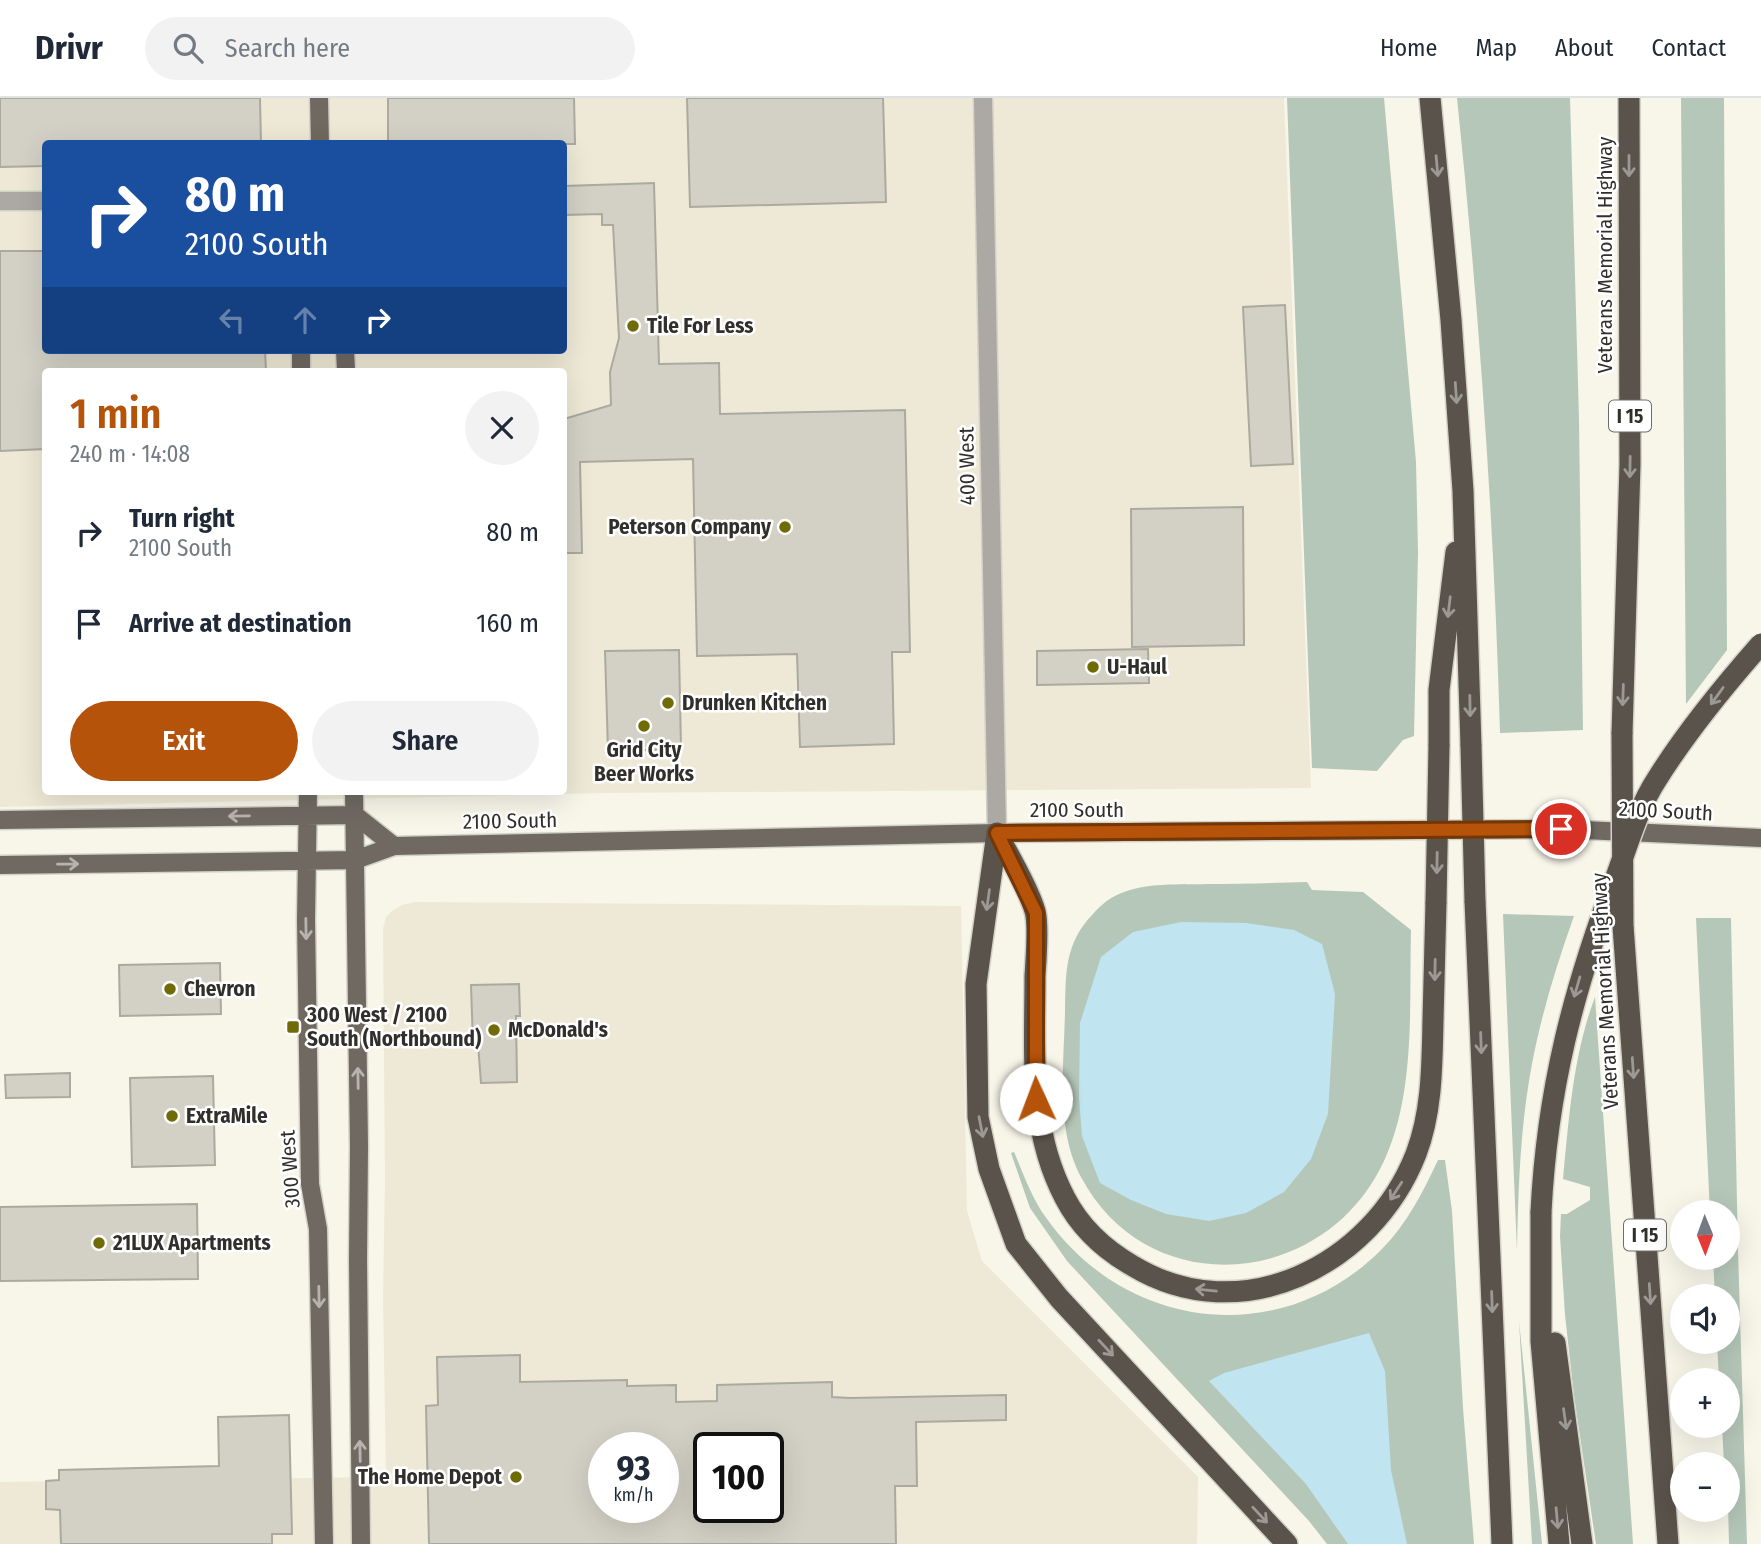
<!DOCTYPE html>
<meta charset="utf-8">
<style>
:root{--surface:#fff;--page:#f2f2f3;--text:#1f2937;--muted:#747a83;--line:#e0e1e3;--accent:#b45309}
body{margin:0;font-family:"Fira Sans Condensed",sans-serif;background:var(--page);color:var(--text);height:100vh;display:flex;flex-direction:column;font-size:26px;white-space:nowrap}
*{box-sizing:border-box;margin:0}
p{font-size:23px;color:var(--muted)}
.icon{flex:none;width:38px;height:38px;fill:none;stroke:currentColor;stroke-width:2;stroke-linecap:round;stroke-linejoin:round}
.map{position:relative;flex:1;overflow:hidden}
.details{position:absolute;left:42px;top:270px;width:525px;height:427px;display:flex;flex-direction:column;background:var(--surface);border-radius:7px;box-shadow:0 7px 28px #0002}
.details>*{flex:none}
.hud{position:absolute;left:42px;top:42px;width:525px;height:214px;border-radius:7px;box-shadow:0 7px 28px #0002;background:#1a4fa0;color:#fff;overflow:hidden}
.needle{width:46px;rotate:179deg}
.buttons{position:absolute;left:1670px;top:1102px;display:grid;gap:14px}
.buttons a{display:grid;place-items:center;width:70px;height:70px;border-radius:50%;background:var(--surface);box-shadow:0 7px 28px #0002;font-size:35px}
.speed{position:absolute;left:588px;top:1334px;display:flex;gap:14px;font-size:35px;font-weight:700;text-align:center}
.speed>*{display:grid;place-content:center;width:91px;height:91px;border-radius:50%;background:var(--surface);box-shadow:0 7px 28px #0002;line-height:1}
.speed small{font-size:18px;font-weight:400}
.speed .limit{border:4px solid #111;border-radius:10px;background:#fff;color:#111}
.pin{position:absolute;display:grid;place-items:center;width:60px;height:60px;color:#fff;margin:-30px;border:4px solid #fff;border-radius:50%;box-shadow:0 2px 7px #0007}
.me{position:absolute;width:77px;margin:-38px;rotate:358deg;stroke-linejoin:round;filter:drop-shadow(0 0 5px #0008)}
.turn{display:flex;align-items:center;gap:24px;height:147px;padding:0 28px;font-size:32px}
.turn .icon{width:91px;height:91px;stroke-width:2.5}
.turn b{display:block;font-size:49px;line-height:60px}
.lanes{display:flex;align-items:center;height:66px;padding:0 28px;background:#0003;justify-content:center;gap:35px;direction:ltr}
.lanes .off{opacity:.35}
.round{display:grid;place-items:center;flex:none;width:74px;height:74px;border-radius:37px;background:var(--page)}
.overview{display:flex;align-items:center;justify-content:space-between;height:119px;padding:0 28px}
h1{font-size:42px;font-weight:600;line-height:52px;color:var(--accent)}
.primary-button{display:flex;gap:14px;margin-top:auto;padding:14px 28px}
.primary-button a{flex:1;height:80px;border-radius:42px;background:var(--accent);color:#fff;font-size:28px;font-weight:600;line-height:80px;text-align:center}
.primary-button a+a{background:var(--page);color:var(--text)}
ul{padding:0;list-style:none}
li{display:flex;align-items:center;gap:21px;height:91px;padding:0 28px}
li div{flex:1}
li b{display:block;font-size:26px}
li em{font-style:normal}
header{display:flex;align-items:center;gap:42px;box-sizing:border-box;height:98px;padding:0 35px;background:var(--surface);border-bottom:2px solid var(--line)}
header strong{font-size:33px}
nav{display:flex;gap:38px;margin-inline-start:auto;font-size:24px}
.search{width:490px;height:63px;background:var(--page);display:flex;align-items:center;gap:18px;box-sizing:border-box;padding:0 24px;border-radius:38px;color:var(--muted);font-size:26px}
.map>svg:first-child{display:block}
.built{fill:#eee9d6;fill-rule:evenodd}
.green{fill:#b5c7b9}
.water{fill:#c0e4f0}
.building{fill:#d3d0c5;stroke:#aca99e;stroke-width:2;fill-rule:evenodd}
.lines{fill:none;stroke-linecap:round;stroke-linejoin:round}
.minor-casing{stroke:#d4d1c7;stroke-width:21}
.major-casing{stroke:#d4d1c7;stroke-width:21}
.highway-casing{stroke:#d4d1c7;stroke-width:24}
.minor{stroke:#aca8a4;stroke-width:18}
.major{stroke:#6f6962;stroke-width:18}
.highway{stroke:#5a534b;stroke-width:21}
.highway-bridge-casing{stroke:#d4d1c7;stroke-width:24;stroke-linecap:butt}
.highway-bridge{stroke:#5a534b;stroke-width:21}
.oneway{stroke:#9c9893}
.oneway2{stroke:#b7b4b0}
.route-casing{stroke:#753606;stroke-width:18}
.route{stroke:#b45309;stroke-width:12}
.poi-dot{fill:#6f6b07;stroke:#fff;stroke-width:2.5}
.labels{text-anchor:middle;stroke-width:5;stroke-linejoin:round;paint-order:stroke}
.shield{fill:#fff;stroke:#6f6d6b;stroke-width:2}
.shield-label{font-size:19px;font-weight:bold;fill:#312f2b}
.street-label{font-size:21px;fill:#312f2b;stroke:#fff}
.poi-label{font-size:21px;font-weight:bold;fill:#312f2b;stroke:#fff;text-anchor:start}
</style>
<header>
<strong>Drivr</strong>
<div class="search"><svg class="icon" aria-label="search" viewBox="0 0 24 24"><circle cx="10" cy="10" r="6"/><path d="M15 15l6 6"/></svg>Search here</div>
<nav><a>Home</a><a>Map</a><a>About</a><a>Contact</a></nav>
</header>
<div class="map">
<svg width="1761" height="1446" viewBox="0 0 1761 1446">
<rect width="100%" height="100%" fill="#f8f5e9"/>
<path class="built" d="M0,0H1284L1311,690L603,695L0,709ZM46,46H564V252H46ZM46,273H564V693H46Z
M415,804L961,808L967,1113L982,1163L1198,1379L1197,1446H0V1384L386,1379L383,1199L385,1083L383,831L386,819L392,813L402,807ZM604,1349H663V1409H604ZM709,1349H768V1409H709Z"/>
<path class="green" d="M1287,0H1384L1416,364L1418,454L1414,638L1403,642L1377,673L1312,670Z
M1457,0H1570L1579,321L1583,632L1500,635C1494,423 1479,211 1457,0Z
M1681,0H1724L1727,552L1686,606Z
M1307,784L1312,792L1363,794L1411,832C1409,907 1416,994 1384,1063C1326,1189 1149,1207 1081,1079C1055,1030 1064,967 1065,914C1066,875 1064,846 1093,816C1100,808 1109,800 1119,796C1146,784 1179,787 1207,786C1241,786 1274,785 1307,784Z
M1503,816L1574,818C1555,871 1538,927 1529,983C1520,1038 1518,1097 1517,1153Z
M1696,820H1731L1738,1152L1747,1446H1729L1727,1367H1724L1722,1328H1727V1283H1719L1717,1244H1727V1199H1715L1713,1160H1727V1115H1710Z
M1595,899L1633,1446H1596L1574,1298L1565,1217L1560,1138L1561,1116H1567L1590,1102V1089L1563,1081C1569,1020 1573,957 1595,899Z
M1014,1054C1024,1077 1032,1101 1047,1121C1128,1234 1282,1251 1381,1152C1407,1126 1423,1094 1438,1062H1445L1452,1113L1463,1310L1474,1446H1327L1309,1423L1067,1163L1030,1110L1011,1055Z
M1519,1223L1542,1446H1532Z"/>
<path class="water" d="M1181,824L1246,825L1294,832L1322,846L1335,896L1328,1016L1311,1061L1284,1094L1246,1115L1209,1123L1166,1116L1131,1102L1100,1085L1082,1038L1079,1000L1080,925L1101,859L1133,834Z
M1369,1235L1385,1273L1391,1372L1407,1446H1348L1306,1386L1209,1283L1224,1275Z"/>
<path class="building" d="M0,0H260L261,46H46V68L0,69Z
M388,0H574L575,46H388Z
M687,0H883L886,104L690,109Z
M654,85L659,266L719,265L720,316L905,312L910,554H892L894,646L800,649L797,556L697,558L693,361L580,364L582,455H564V321L611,307L610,274L619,240L613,127H602V116L564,117V88Z
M0,153H46V252H265L266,273H46V351L0,353Z
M1285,207L1293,366L1251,368L1243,209Z
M1243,409L1244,547L1132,549L1131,411Z
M1148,551L1149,585L1037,587V553Z
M679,552L681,651L608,653L605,553Z
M220,865L221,916L120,918L119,867Z
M519,886L520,918H516L517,984L481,985L478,946L473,947L471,887Z
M70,975V999L6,1000L5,977Z
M213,978L215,1067L132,1069L130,980Z
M197,1106L198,1181L0,1183V1109Z
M520,1257V1284L627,1282V1288L676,1287V1304L717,1303V1287L832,1284V1299L850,1300L1006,1297V1322L916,1324L917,1388H895L896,1446H429L426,1308L438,1307L437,1259ZM604,1349H663V1409H604ZM709,1349H768V1409H709Z
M289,1317L292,1436H272V1446H61L60,1412L46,1411V1383L59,1382V1372L219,1368L218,1319Z"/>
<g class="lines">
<defs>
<path id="minor" d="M983,0L997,735
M0,103H46"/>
<path id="major" d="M319,0L320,46
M301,252V273
M345,252L346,273
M308,693L306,822L310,1086L318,1131L324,1446
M354,693L359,1048L358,1162L361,1446
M0,722L355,717L394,748
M0,767L355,762L394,748L997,735L1561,731L1761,740"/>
<path id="highway" d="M1430,0L1451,222L1463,393L1471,648
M1622,636L1630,366L1629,0
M1439,648V592L1456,454
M997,735C1009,758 1028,789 1035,813C1039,827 1036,862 1035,878C1035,954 1028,1030 1065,1100C1080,1129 1105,1152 1133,1168C1241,1233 1372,1168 1416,1056C1432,1014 1432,969 1433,923C1434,884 1435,844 1436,804
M997,735L976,886L978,1019L989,1071L1016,1146L1059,1200L1287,1446
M1475,803L1502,1446
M1623,828L1668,1446
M1541,1114V1243L1559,1446
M1555,1245L1582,1446"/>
</defs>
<use href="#minor" class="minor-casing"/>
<use href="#major" class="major-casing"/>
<use href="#highway" class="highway-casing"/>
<use href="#minor" class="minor"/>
<use href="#major" class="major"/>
<use href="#highway" class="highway"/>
<defs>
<path id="highway-bridge" d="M1622,636L1623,828
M1471,648L1475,803
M1436,804L1439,648
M1541,1114C1547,993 1573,892 1616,779C1628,746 1638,710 1657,681C1687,633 1724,588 1761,546"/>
</defs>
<use href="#highway-bridge" class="highway-bridge-casing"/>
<use href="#highway-bridge" class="highway-bridge"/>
</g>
<defs><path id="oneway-shaft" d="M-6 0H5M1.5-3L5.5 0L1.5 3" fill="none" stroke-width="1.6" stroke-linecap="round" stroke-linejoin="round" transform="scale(1.75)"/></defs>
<g class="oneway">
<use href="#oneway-shaft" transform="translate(1437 68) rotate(85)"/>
<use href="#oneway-shaft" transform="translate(1629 68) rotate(90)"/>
<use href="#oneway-shaft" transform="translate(1456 295) rotate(86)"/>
<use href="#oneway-shaft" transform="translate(1630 369) rotate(91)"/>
<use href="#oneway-shaft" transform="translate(1449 509) rotate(97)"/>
<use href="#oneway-shaft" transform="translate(1623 597) rotate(92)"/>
<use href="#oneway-shaft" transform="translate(1717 598) rotate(126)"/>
<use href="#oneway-shaft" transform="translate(1470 608) rotate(89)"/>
<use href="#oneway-shaft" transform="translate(1437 765) rotate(91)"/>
<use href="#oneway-shaft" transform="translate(988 802) rotate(98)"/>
<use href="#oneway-shaft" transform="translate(1435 872) rotate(91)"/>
<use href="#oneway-shaft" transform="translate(1577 889) rotate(106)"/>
<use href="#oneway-shaft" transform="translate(1481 945) rotate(88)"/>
<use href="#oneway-shaft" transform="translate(1633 970) rotate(86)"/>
<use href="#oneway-shaft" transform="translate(981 1029) rotate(79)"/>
<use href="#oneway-shaft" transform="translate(1396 1093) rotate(123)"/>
<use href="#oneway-shaft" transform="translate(1206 1192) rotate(-174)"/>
<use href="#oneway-shaft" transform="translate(1650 1196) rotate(86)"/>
<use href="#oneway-shaft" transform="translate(1492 1204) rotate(88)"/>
<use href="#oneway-shaft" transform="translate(1106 1250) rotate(47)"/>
<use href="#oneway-shaft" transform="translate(1565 1321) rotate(82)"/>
<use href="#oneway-shaft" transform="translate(1260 1417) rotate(47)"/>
<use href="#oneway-shaft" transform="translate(1557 1420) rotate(85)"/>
</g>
<g class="oneway2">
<use href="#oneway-shaft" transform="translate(239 718) rotate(179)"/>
<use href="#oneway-shaft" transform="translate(68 766) rotate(-1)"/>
<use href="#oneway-shaft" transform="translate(306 831) rotate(89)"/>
<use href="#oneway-shaft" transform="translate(358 980) rotate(-91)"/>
<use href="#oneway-shaft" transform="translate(319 1199) rotate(89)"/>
<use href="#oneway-shaft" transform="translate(360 1353) rotate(-91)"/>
</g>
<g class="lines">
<defs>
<path id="route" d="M1036,1001V815L997,735L1561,731"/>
</defs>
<use href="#route" class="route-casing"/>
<use href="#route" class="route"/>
</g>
<g class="poi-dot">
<circle cx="633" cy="228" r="7"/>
<circle cx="785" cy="429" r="7"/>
<circle cx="1093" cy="569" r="7"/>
<circle cx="668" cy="605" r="7"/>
<circle cx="644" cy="628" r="7"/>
<circle cx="170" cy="891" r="7"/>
<rect x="286" y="922" width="14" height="14" rx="3.5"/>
<circle cx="494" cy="932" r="7"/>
<circle cx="172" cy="1018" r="7"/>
<circle cx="99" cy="1145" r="7"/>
<circle cx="516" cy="1379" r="7"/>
</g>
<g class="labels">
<g class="shield">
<rect x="1609" y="302.5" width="42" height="31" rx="5"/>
<rect x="1624" y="1121.5" width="42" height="31" rx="5"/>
</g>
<g class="shield-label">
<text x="1630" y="325">I 15</text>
<text x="1645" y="1144">I 15</text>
</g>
<g class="street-label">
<text transform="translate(1605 157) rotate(-90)" y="7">Veterans Memorial Highway</text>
<text transform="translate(967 368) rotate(-91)" y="7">400 West</text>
<text x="1077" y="719">2100 South</text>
<text transform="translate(1666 713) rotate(3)" y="7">2100 South</text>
<text transform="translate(510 723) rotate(-1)" y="7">2100 South</text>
<text transform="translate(1605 893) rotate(-93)" y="7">Veterans Memorial Highway</text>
<text transform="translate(290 1071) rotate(-94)" y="7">300 West</text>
</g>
<g class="poi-label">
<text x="647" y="235">Tile For Less</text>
<text x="771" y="436" text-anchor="end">Peterson Company</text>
<text x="1107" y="576">U-Haul</text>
<text x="682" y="612">Drunken Kitchen</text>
<text x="644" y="659" text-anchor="middle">Grid City<tspan x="644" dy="24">Beer Works</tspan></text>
<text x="184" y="898">Chevron</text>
<text x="307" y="924">300 West / 2100<tspan x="307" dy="24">South (Northbound)</tspan></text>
<text x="508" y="939">McDonald's</text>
<text x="186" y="1025">ExtraMile</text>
<text x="113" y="1152">21LUX Apartments</text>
<text x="502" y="1386" text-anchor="end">The Home Depot</text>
</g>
</g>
</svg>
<div class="buttons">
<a><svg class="needle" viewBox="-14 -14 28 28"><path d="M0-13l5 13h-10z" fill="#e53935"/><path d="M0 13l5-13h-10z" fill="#747a83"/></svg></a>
<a><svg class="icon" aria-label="sound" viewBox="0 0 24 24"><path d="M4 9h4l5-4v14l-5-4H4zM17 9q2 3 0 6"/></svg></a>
<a>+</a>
<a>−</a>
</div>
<div class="speed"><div>93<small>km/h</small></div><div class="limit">100</div></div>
<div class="pin" style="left:1561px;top:731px;background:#d93025"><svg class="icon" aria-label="arrive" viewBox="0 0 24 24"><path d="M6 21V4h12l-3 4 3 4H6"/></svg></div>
<svg class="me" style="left:1036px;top:1001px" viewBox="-20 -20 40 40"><circle r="19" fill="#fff"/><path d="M0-13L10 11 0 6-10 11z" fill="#b45309"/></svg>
<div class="hud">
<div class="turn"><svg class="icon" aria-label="right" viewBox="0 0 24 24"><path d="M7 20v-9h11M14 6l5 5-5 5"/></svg><div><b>80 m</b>2100 South</div></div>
<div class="lanes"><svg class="icon off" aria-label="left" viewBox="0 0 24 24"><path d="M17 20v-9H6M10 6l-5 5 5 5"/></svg><svg class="icon off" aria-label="ahead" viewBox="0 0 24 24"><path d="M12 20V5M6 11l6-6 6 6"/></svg><svg class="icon" aria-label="right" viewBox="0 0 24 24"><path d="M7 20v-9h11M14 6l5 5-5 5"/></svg></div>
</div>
<section class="details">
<div class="overview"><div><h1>1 min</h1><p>240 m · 14:08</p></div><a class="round"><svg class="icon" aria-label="close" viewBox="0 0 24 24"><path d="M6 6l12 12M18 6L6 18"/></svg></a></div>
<ul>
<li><svg class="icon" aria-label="right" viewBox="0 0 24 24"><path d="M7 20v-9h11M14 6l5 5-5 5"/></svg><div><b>Turn right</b><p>2100 South</p></div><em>80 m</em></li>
<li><svg class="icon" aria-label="arrive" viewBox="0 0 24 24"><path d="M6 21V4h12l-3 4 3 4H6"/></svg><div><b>Arrive at destination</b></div><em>160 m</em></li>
</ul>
<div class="primary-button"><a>Exit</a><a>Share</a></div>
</section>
</div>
